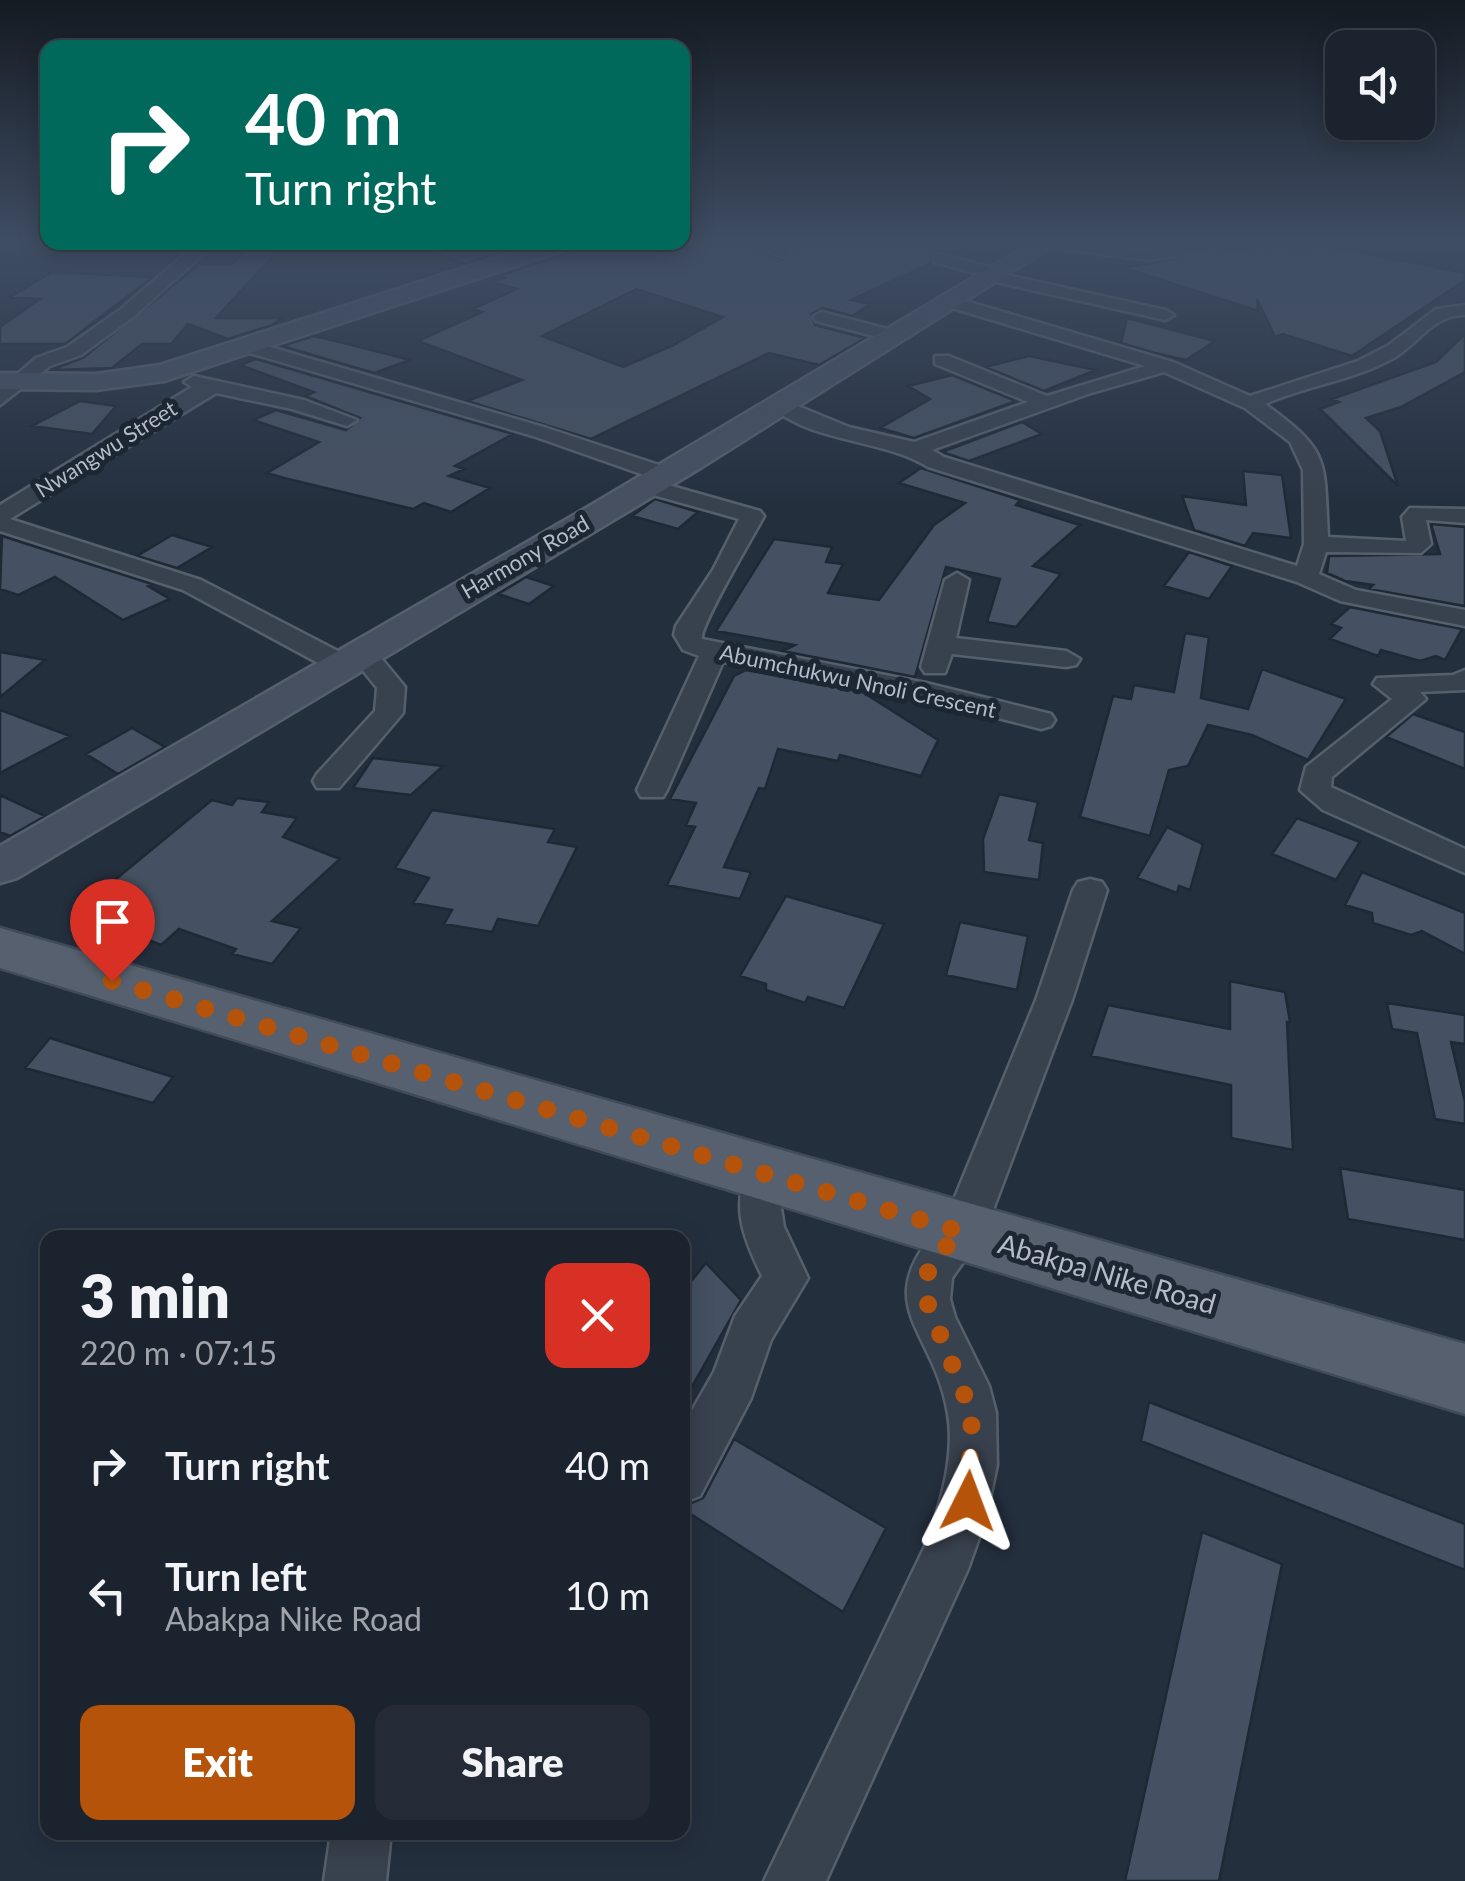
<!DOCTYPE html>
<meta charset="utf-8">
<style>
:root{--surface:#1b232e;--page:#242b36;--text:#f1f3f6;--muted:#a0a4aa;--line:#39404a;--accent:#b45309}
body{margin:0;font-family:Lato,sans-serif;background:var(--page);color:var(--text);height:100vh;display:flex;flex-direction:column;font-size:38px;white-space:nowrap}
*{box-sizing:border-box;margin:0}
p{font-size:32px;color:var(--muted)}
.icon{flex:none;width:55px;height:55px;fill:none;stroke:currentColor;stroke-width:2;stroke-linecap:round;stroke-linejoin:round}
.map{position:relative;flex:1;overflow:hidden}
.panel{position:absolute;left:40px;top:1230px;width:650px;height:610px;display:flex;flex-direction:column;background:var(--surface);border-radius:20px;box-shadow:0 5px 25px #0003,0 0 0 2px var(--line)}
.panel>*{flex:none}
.hud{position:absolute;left:40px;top:40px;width:650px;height:210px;border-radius:20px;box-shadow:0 5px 25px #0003,0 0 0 2px var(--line);background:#00695c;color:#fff;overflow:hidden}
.buttons{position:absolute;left:1325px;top:30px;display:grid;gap:20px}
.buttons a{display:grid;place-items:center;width:110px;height:110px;border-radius:20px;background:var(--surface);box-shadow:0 5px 25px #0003,0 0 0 2px var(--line);font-size:50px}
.pin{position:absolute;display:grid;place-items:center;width:85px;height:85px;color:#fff;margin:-102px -42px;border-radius:50% 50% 50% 0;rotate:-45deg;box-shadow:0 0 10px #0007}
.pin .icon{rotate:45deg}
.me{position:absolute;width:110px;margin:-55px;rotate:3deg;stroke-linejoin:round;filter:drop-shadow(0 0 8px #0008)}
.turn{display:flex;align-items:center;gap:35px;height:210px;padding:0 40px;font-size:45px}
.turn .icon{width:130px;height:130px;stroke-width:2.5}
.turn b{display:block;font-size:70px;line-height:85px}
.round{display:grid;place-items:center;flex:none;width:105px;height:105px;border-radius:20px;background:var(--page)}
.overview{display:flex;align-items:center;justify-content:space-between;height:170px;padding:0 40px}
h1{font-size:60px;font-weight:800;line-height:75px}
.primary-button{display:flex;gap:20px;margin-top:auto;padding:20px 40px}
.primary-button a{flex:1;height:115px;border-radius:20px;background:var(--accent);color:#fff;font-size:40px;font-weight:800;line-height:115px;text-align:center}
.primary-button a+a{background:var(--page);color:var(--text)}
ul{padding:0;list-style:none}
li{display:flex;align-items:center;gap:30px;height:130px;padding:0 40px}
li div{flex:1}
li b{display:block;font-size:38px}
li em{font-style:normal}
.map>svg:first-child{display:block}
.building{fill:#455162;stroke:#1f2835;stroke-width:2.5;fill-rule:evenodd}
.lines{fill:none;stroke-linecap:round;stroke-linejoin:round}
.street-casing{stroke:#565f6c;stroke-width:5}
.secondary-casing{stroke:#565f6c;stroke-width:5}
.primary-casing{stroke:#414a57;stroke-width:5}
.street{fill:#38414e;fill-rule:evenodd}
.secondary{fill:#465061;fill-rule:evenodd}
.primary{fill:#56606e;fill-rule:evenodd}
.route{stroke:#b45309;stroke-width:18;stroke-dasharray:0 32.4}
.labels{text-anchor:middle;stroke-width:10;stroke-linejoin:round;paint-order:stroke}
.far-street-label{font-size:22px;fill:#b4bcc9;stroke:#1d2633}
.street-label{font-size:28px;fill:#b4bcc9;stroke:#1d2633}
</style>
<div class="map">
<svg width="1465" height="1881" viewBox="0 0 1465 1881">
<rect width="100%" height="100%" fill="#242f3e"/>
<path class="building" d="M256,243H285L216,318H282L272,325L228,339L188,324L171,344H142L112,368L51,370L83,358L200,264H231Z
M417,243H531L465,264L417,246Z
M578,243H743L783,260L795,250L779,243H975L952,253L933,252L931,263L851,300L871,304L852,316L823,308L811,314L815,325L865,338L819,365L769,353L591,439L467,401L522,380L418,341L482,312L472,309L517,289L493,282L504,278L499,276L572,252ZM636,289L723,317L672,346L623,367L542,336Z
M1265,243L1302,248L1323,245L1465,273V280L1352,356L1283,334L1275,337L1257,299L1258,311L1125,268L1222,249L1247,250Z
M52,272L153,277L65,344H0V327L40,299L10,297Z
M1127,318L1215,341L1186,360L1155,353L1121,343Z
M1465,334V372L1401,407L1366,418L1380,431L1398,486L1320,409L1339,402L1332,399L1436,362Z
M314,336L344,343L410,360L374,373L282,346Z
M1029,356L1096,370L1044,391L985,367Z
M256,359L513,434L455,466L464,469L449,476L490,488L451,512L424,503L413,509L284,478L267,473L319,442L253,420L276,410L346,430L360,418L305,396L314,392L240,365Z
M952,375L1016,401L914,438L880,428L930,399L908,386Z
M80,401L116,406L92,434L32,426Z
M1022,422L1042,434L969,461L942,452Z
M921,468L1020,500L1016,505L1080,525L1033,566L1061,574L1016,627L987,622L1000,579L946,567L915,677L783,651L795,645L716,631L774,539L832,547L826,562L843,564L828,593L879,600L934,525L965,503L899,483Z
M1243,471L1282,475L1291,538L1253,533L1245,546L1194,530L1182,496L1246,505Z
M655,499L698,512L678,529L632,516Z
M1431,524L1465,527V606L1369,589L1373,585L1345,581L1327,573L1329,556L1440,554Z
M172,535L212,547L177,568L137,556Z
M2,536L152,584L148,586L170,599L123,620L55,577L18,595L0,589Z
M1189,552L1232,566L1209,599L1164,586Z
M526,577L554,586L529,604L498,594Z
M1350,607L1462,629L1445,660L1436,656L1420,661L1381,650L1378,656L1330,639L1341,628L1331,624Z
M1185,633L1209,637L1201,698L1248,709L1262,669L1346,699L1308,760L1252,735L1208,725L1188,766L1169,770L1150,836L1080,817L1113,696L1131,699L1134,685L1174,692Z
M0,652L45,660L0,697Z
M746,670L861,691L938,740L921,776L840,755L838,761L778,749L765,789L759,788L724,867L751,872L740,899L667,885L695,827L686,825L696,803L670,799L734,676Z
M0,710L70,736L0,773Z
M1413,714L1465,732V769L1386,737Z
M132,728L165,747L118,774L86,754Z
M373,758L443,766L411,795L353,788Z
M999,794L1038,802L1029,840L1043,843L1039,880L984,872L983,839Z
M0,795L45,816L10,836L0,832Z
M237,798L269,802L262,812L297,818L283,837L340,859L272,921L301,928L272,964L232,954L236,949L179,929L161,945L77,911L212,800L232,805Z
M432,810L555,829L548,842L577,847L538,926L498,919L492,932L444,924L452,910L413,903L429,878L395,868Z
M1297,818L1360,842L1336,880L1272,854Z
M1167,827L1203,844L1190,890L1179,886L1177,893L1137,878Z
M1362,872L1465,913V954L1422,931L1411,935L1373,923L1372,913L1345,905Z
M786,896L884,924L844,1008L808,997L805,1003L766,990V984L740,976Z
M960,922L1028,936L1017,990L946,975Z
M1230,981L1285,992L1290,1022H1287L1293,1150L1231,1138V1085L1091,1056L1108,1005L1230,1029Z
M1387,1003L1465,1015V1044L1451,1042L1465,1102V1124L1435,1119L1417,1033L1392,1029Z
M50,1038L173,1077L153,1103L25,1068Z
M1340,1168L1465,1190V1240L1348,1219Z
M706,1263L741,1300L682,1404V1292Z
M1149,1402L1465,1524V1570L1141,1441Z
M734,1439L886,1528L843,1612L686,1511L691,1503L703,1498Z
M1202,1532L1282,1564L1219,1881H1125Z"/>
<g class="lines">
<defs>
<path id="street" d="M198,243H215L133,317L81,355L50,366L0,405V389L36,358L67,347L121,309Z
M747,243H770L792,252L784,257Z
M1047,243C1082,241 1117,252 1151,250C1174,248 1200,238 1222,245L1214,250L1148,260L1055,248Z
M940,254L1000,270L1002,274L1165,310L1174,315L1165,320L983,279L982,275L934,262V256Z
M945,295L1173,362L1250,396L1358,361L1389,345L1436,309L1465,305V315C1433,314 1418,345 1392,359C1351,381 1305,386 1265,404C1331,452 1324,459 1328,537L1406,541L1402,517L1410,508L1465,509V523L1426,520L1431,544L1421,553L1326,552L1319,574L1356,590L1465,610V626L1340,601L1297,582L928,467C884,439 808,442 771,406L774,402H788L849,427L914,442L1028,402L935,364V356H949L1047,396L1145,366L939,304L936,300ZM1164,372L1245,408L1290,442L1303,470L1304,544L1297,566L944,457L932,450L1091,393Z
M822,312L899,332L902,336L893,341L816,321L813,317Z
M250,341L547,428L674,470L677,475L666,482L658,480L533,436L243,351V343Z
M194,376L304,400L357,420L347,426L292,409L216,393L10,519L201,580L353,659L357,665L353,671H333L183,590L0,531V505L192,387L184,382Z
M647,479L760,511L764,516C753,537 700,625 702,639L926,683L1051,714L1055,720L1051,726L1041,729L925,699L723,662L667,790L663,797H641L637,790L699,656L683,650L674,635L676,626L713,570L739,519L639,491L636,486Z
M957,573L969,580L956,638L1066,651L1080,659L1076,665L1066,667L952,654L945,673H925L921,667L945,580Z
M362,645L372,647L405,687L403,713L339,788H317L313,781L317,774L375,711L377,688L349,653Z
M1465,670V690L1420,692L1426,699L1332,777L1331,787L1465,849V873L1323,810L1300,790L1306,767L1392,699L1373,684L1377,678L1453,675Z
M1090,879L1102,882L1107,890L1072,1000L985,1231L952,1278L950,1299L955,1317L989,1386L996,1413L997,1465L986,1518L968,1569L826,1881H764L927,1542C941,1502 955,1456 948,1414C934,1326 864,1306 946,1219L1036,1000L1073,890L1078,882Z
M766,1156L781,1161L787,1173L780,1202L784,1227L808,1278L771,1340L751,1398L700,1496L682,1503V1428L714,1372L735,1316L762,1276C742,1235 730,1204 751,1161Z
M331,1832H391L386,1881H324Z"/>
<path id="secondary" d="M542,243H574L571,248L164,381L96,390L0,389V373L96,374L160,365Z
M1031,243H1057L702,467L17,878L0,883V846L593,504Z"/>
<path id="primary" d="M0,928L1465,1344V1414L0,968Z"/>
</defs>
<use href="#street" class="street-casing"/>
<use href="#secondary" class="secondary-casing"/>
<use href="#primary" class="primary-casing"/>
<use href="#street" class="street"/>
<use href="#secondary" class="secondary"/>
<use href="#primary" class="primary"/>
</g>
<linearGradient id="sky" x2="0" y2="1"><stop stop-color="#141a22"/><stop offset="0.48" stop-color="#3f4d63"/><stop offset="1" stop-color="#3f4d63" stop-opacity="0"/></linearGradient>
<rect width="1465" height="506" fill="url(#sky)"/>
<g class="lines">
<path class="route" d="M112,981L962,1232L938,1254L927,1274L928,1304L972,1414L968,1501"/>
</g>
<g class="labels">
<g class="far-street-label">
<text transform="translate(106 449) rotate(-32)" y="8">Nwangwu Street</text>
<text transform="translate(525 557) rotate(-30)" y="8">Harmony Road</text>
<text transform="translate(858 681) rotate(12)" y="8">Abumchukwu Nnoli Crescent</text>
</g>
<g class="street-label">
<text transform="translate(1107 1274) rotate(16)" y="10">Abakpa Nike Road</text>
</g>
</g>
</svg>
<div class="buttons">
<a><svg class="icon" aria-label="sound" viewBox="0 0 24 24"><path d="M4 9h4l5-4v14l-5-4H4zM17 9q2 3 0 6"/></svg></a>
</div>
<div class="pin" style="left:112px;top:981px;background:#d93025"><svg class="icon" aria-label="arrive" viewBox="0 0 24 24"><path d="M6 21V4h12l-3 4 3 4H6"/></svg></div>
<svg class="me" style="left:968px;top:1501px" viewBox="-20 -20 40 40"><path d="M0-17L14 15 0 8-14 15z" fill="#b45309" stroke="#fff" stroke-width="4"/></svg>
<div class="hud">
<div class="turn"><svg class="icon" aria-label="right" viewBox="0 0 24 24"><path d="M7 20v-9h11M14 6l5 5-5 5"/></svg><div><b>40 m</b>Turn right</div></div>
</div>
<section class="panel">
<div class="overview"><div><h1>3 min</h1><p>220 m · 07:15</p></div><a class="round" style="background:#d93025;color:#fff"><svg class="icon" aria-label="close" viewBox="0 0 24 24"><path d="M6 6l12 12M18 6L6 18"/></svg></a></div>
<ul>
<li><svg class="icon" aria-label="right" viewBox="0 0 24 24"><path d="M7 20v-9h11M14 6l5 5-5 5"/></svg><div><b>Turn right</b></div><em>40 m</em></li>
<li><svg class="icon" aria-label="left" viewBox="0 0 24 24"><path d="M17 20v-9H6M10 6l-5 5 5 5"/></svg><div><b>Turn left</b><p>Abakpa Nike Road</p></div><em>10 m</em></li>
</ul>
<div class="primary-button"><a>Exit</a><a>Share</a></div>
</section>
</div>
